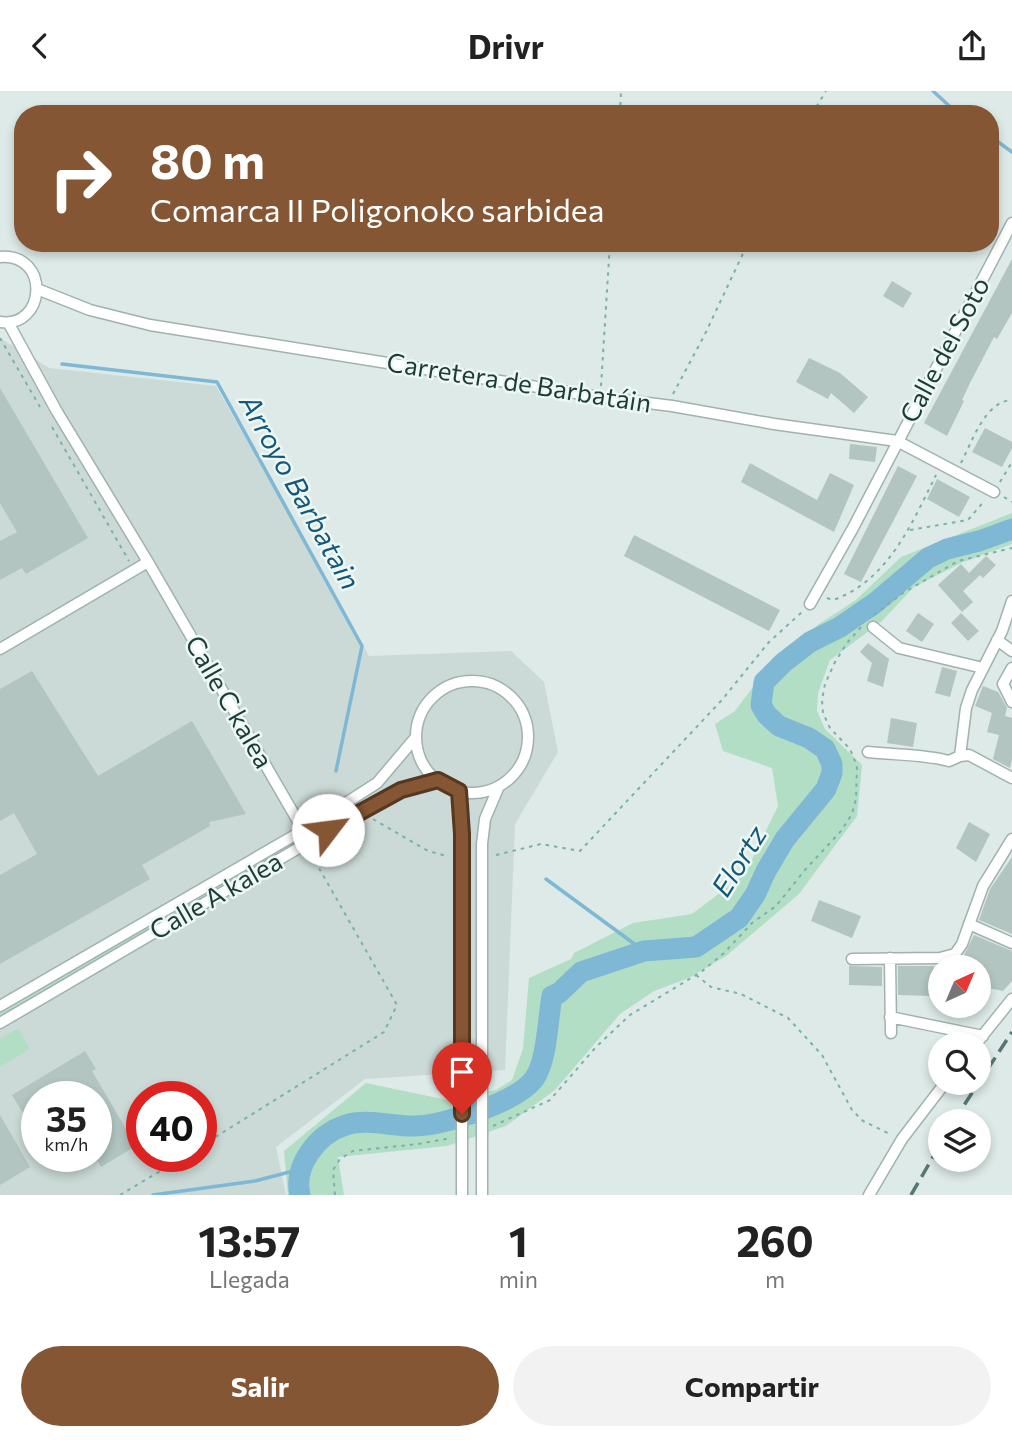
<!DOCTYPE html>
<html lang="es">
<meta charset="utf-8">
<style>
:root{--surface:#fff;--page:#f2f2f2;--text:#222;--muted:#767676;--accent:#855633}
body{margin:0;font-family:Commissioner,sans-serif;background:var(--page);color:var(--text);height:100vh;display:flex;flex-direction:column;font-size:26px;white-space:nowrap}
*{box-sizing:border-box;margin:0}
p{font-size:23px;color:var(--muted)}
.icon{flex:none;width:38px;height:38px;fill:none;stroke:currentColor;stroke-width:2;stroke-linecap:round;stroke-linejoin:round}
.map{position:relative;height:1104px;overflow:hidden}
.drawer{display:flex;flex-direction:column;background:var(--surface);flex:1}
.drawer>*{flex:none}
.hud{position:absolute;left:14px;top:14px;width:985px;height:147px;border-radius:28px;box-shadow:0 4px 10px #0003;background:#855633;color:#fff;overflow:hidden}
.needle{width:46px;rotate:44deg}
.fabs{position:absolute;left:928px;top:864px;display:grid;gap:14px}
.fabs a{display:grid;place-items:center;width:63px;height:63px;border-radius:50%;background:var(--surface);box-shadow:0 4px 10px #0003;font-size:35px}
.speed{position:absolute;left:21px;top:990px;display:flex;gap:14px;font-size:35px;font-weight:700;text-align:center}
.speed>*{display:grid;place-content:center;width:91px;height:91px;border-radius:50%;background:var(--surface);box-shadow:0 4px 10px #0003;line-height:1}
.speed small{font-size:18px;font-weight:400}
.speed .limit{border:10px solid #d22;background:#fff;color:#111}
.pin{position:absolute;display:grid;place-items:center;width:60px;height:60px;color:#fff;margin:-72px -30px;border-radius:50% 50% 50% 0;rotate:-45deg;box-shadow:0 0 7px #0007}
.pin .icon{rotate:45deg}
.me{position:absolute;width:77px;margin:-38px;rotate:60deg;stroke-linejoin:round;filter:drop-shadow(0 0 5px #0008)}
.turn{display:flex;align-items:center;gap:24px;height:147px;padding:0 21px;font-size:32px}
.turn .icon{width:91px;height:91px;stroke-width:2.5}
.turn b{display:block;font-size:49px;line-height:60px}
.eta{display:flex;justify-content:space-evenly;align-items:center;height:119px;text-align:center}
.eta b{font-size:42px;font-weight:700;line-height:49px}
.button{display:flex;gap:14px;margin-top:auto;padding:14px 21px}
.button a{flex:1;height:80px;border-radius:42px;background:var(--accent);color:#fff;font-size:28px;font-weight:700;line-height:80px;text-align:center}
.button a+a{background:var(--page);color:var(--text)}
header{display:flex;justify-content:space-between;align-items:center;height:91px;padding:0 21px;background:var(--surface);font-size:32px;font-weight:700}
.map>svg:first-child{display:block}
.built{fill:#cbdad6;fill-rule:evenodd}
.green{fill:#b3dec6}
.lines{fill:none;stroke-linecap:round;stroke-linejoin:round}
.stream{stroke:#7fb8d5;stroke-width:3.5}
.river{stroke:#7fb8d5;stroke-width:21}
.building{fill:#b2c5c0}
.minor-casing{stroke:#a0b2af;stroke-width:13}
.path{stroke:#7ab1aa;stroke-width:2;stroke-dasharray:3.5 5;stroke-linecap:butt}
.minor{stroke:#fff;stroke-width:10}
.rail{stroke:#577774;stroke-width:3.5;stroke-dasharray:14 7;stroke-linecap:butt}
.minor-bridge-casing{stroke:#a0b2af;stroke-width:13;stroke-linecap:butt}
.minor-bridge{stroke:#fff;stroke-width:10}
.route-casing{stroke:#563821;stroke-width:18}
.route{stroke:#855633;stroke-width:12}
.labels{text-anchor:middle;stroke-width:5;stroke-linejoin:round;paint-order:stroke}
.street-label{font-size:26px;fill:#1d3b38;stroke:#edf7f4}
.water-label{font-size:28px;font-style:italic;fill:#13577b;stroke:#edf7f4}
</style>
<header><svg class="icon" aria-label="back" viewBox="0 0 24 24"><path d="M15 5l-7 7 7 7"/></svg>Drivr<svg class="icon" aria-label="share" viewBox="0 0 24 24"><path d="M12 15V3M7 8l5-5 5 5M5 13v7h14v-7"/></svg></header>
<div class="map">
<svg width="1012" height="1104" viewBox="0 0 1012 1104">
<rect width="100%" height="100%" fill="#ddeae7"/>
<path class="built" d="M0,247L49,277L216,295L369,565L511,560L544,591L558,661L515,733L505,979L365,988L276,1056L286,1104H0ZM37,1006H96V1066H37ZM142,1006H201V1066H142Z"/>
<path class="green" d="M1012,422V453L961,472L914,496L881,531L830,569L818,602L817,620L825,638L862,674L857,725L799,803L726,865L689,887L654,900L620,923L555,999L506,1035L447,1055L338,1066L344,1104H288L284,1060L366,992L447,1009L496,999L512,989L523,958L529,887L571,868L574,862L633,832L692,823L745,783L778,715L772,677L723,660L715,633L735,620L771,572L819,533L856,509L901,466Z
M267,766L268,768L0,925V921Z
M18,937L30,958L0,976V948Z"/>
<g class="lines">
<path class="stream" d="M933,0L958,23
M990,45L1012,61
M62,273L217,291L362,555L336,680
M546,788L644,860
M153,1104L255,1090L301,1078"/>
<path class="river" d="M300,1104C293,1075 317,1043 346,1034C367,1027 394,1036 415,1035C444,1034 516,1012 534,988C547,971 548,927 552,905L559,902L581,881L644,860L696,856L739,827L755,804L766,780L785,748L826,698L832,682V673L825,658L809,647L779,635L767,624L761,614L764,591L783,572L810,551L840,536L875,512L928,467L947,458L979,450L1012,438"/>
</g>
<path class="building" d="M1012,168V222L997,248L994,246L970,292L962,309L964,310L947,345L924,332Z
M892,190L912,202L903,217L883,205Z
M809,267L840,282L868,306L854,322L831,302L828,308L796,291Z
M0,297L88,447L26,483L22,477L0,489V450L17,441L0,412Z
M985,337L1012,351V357L1002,376L972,361Z
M850,353L877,356L875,371L849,368Z
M750,372L817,409L830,382L854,394L834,441L741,391Z
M898,375L917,385L861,491L844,483Z
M937,388L970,406L959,426L927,408Z
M634,444L780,519L769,540L624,465Z
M986,465L996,474L983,487L980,484L963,500L973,511L962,521L938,494L961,473L969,482Z
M918,522L934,533L922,551L906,540Z
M961,522L979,540L968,550L951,532Z
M868,552L889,568L883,596L867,590L872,572L860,561Z
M942,576L957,580L950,606L935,602Z
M32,580L98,685L192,630L246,723L209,731L210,735L142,774L150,788L0,873V784L37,763L14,722L0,730V598Z
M983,595L998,601L1007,617L1005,625L1012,627V668L1010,677L993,668L999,644L987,641L992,622L975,615Z
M891,627L917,632L913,656L887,652Z
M969,731L990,743L976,771L956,757Z
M1012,766V843L979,829L990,798Z
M819,809L861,825L852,847L811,830Z
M974,844L1012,860V890L1003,900L978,895V877H952L964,864Z
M849,875L882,876V895L849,894Z
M898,875H934L933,905L898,904Z
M85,960L96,978L92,980L136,1055L101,1076L98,1070L85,1077L78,1066H96V1006H37V1046L12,1004Z
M0,1024L30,1076L0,1094Z"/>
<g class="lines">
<defs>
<path id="minor" d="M0,166C51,162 46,238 0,231
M37,198L90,219L150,234L600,306L672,315L774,333L897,350L994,401
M9,233L56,319L148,471L310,751
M810,513L853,437L1012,132
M873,536L899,557L983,577
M997,549L1012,560
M0,558L148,471
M1012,577L1003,593L1012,611
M416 646a56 56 0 1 1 112 0a56 56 0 1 1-112 0Z
M868,661C894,664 925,663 949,670L960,665L969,664L1012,687
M960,665L966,617L972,599L1002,540L1012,510
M459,700L462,743V999
M969,833L1012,852
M890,867L891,942
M852,868L940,867L955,863L962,853L983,795L1012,748
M0,915L302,740L377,692L416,646
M890,926L983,945
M0,932L360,721L402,699L437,689
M975,954L1012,908
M482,993V753L485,728L499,695
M482,1043V1104
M462,1048V1104
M869,1104L902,1048L945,992"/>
</defs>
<use href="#minor" class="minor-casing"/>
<path class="path" d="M620,23L621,0
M812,23L826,0
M0,247L40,316
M601,295L610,152
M673,303L705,243L748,152
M52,336L129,470
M961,372C972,351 985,310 1012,309
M1000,391L1012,371
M1004,406L1012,411
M910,439L968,429L985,409
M827,507L833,509C888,490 912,432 936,384
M874,524L903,502L958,470L1012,457
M373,728L428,760L447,765
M496,764L541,753L580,760L721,610L769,551L802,521
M696,884L711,896L741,903L788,927L822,964L852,1019L863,1030L892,1044
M493,1035L550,1009L596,956L630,924L701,881L724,862L752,832L776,815L805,779L841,740L852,723L856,708L857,675L850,658L830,637L823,622L822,609L825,593L835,571L847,552L862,535
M201,1055L384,941L397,914L311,763
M120,1104L184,1066
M335,1104L333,1079L340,1068L353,1060L418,1053L451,1047"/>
<use href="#minor" class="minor"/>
<path class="rail" d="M953,1031L1012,941
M911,1104L940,1054"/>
<defs>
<path id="minor-bridge" d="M482,993V1043
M462,999V1048"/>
</defs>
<use href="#minor-bridge" class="minor-bridge-casing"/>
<use href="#minor-bridge" class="minor-bridge"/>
</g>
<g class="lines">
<defs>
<path id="route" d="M328,739L401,699L438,689L459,700L462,743V1023"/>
</defs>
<use href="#route" class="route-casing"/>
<use href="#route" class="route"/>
</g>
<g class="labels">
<g class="street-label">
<text transform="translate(945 259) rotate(-62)" y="9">Calle del Soto</text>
<text transform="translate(519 292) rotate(9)" y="9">Carretera de Barbatáin</text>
<text transform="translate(229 611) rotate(60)" y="9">Calle C kalea</text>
<text transform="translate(216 805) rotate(-30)" y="9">Calle A kalea</text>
</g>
<g class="water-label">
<text transform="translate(300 401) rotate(61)" y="10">Arroyo Barbatain</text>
<text transform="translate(739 770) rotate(-58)" y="10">Elortz</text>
</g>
</g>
</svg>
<div class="fabs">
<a><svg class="needle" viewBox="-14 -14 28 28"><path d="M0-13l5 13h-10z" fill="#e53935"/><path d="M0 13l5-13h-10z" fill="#767676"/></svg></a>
<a><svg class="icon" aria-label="search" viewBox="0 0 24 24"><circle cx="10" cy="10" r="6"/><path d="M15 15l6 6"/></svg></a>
<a><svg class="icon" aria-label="layers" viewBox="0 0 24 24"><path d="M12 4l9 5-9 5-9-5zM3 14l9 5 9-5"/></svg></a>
</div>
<div class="speed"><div>35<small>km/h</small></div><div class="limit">40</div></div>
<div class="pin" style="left:462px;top:1023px;background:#d93025"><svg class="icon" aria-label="arrive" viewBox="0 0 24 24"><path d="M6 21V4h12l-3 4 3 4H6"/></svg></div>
<svg class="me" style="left:328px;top:739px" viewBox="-20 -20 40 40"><circle r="19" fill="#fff"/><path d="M0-13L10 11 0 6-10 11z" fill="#855633"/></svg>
<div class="hud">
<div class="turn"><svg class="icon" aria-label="right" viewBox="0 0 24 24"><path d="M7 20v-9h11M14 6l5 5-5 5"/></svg><div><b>80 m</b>Comarca II Poligonoko sarbidea</div></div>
</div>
</div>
<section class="drawer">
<div class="eta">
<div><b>13:57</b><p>Llegada</p></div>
<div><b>1</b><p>min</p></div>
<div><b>260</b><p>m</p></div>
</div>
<div class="button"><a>Salir</a><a>Compartir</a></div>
</section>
